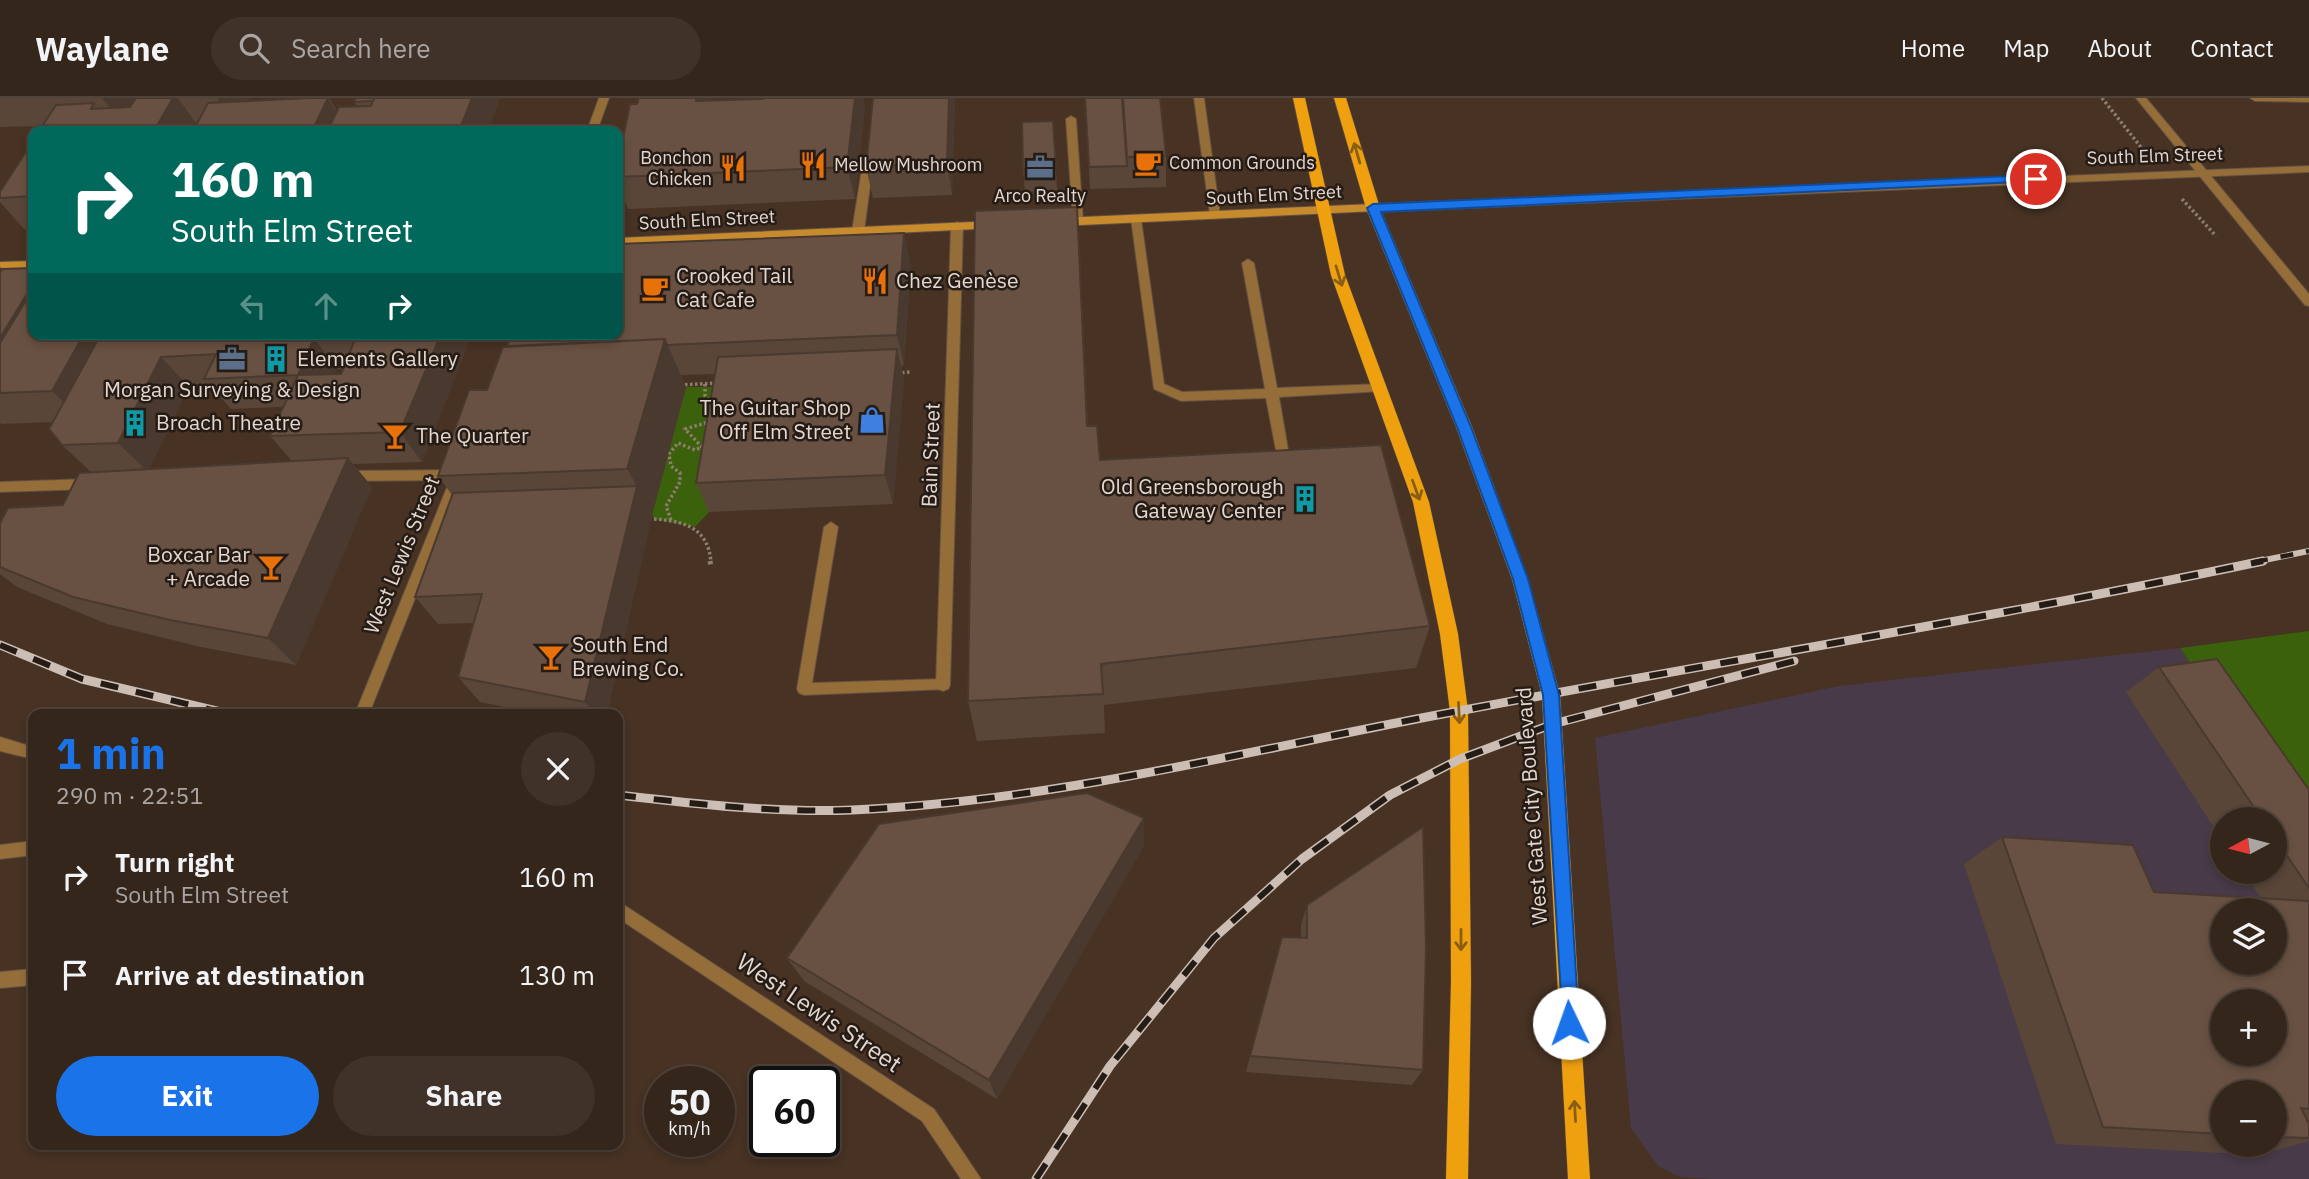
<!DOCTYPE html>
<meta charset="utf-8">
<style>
:root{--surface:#35261b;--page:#403228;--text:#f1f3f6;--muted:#aaa5a3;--line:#4f433a;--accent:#1a73e8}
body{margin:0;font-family:"IBM Plex Sans",sans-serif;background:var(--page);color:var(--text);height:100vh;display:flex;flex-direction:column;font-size:26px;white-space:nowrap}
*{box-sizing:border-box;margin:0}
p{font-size:23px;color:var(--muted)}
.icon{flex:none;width:38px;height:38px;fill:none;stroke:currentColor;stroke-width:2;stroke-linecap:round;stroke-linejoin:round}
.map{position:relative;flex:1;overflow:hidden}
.side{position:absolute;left:28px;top:611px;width:595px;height:441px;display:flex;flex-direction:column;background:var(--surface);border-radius:14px;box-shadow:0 4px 10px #0003,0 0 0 2px var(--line)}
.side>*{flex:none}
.top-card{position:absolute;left:28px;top:28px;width:595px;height:214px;border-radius:14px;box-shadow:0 4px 10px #0003,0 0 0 2px var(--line);background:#00695c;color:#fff;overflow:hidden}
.needle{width:46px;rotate:263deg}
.buttons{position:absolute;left:2210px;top:709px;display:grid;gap:14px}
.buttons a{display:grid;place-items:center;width:77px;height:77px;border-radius:50%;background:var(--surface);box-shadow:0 4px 10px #0003,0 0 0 2px var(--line);font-size:35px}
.speed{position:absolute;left:644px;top:968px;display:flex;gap:14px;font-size:35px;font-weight:700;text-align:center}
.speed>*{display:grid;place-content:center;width:91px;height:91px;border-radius:50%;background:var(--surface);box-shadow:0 4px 10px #0003,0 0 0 2px var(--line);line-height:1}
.speed small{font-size:18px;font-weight:400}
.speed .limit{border:4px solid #111;border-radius:10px;background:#fff;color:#111}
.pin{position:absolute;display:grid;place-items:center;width:60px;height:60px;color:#fff;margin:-30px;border:4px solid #fff;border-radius:50%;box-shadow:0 2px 7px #0007}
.me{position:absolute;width:77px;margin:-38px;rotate:357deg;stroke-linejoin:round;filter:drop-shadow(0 0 5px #0008)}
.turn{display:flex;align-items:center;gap:24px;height:147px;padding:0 28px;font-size:32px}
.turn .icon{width:91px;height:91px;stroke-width:2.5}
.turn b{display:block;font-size:49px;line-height:60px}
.lanes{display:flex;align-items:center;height:66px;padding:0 28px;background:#0003;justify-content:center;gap:35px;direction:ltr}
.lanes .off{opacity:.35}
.round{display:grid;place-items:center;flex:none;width:74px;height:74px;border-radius:37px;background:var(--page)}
.headline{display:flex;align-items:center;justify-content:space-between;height:119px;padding:0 28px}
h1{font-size:42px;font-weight:700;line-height:52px;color:var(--accent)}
.action{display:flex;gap:14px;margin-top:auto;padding:14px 28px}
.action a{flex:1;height:80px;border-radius:42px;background:var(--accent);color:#fff;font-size:28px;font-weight:700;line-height:80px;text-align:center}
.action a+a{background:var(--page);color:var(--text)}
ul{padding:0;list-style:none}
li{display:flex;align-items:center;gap:21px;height:98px;padding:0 28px}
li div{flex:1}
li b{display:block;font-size:26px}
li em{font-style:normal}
header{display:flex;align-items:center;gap:42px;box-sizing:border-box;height:98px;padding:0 35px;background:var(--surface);border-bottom:2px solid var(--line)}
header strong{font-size:33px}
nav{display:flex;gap:38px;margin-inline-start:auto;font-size:24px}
.search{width:490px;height:63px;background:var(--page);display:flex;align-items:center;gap:18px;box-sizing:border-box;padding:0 24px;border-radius:38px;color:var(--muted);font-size:26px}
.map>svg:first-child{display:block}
.commercial{fill:#483a48;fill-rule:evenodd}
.green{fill:#3c610c}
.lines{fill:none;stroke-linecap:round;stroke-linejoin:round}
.service-casing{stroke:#635043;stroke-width:2}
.pedestrian-casing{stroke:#635043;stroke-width:2}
.minor-casing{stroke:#635043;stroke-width:2}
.tertiary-casing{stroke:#635043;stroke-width:2}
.secondary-casing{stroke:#635043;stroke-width:2}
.primary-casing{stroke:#635043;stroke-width:1}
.path-far1{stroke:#8f7d72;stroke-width:3.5;stroke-dasharray:2.5 2.5;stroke-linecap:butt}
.path{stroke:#8f7d72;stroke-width:5;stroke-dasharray:3.5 3.5;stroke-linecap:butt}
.service{fill:#946d39;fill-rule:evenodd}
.pedestrian{fill:#946d39;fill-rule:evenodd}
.minor{fill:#946d39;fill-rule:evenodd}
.tertiary{fill:#946d39;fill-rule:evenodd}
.secondary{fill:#c78a2d;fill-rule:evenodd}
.primary{fill:#efa00f;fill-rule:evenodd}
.rail-far1-casing{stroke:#cdbeb5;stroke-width:6}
.rail-casing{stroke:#cdbeb5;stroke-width:9}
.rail-far1{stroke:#261c16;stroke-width:4.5;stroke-dasharray:13;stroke-linecap:butt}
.rail{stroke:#261c16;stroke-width:6;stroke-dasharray:18;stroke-linecap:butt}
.wall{fill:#594639;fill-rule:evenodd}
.shaded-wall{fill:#49392e}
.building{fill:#685142;stroke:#49392e;stroke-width:2;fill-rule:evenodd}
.oneway{stroke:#8a5e12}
.route{fill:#1a73e8;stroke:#114b97;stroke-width:2}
.labels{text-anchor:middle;stroke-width:5;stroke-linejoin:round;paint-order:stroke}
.far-street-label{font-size:18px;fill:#e5d7cf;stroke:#261c16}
.far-poi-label{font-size:18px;fill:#e5d7cf;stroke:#261c16;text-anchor:start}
.poi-label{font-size:21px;fill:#e5d7cf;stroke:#261c16;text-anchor:start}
.street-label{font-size:21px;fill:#e5d7cf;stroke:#261c16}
.near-street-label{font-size:24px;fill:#e5d7cf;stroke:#261c16}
</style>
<header>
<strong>Waylane</strong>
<div class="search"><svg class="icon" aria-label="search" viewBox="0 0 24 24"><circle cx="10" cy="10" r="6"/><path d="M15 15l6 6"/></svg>Search here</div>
<nav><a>Home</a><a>Map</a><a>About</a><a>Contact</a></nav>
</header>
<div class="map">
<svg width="2309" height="1081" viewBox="0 0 2309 1081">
<rect width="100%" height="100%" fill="#473224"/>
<path class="commercial" d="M2180,550L2309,736V1081H1713L1679,1079L1658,1068L1631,1030L1595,640L1839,588ZM2222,721H2275V774H2222ZM2222,812H2275V864H2222ZM2222,903H2275V956H2222ZM2222,994H2275V1046H2222Z"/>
<path class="green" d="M686,289H730L709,414L695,429L654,421L652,417Z
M2309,533V736L2180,550Z"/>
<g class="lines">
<defs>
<path id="service" d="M1194,0H1204L1220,117L1215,121L1210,117Z
M2250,0H2309V4L2255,3Z
M1071,18L1076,21L1083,123L1078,127L1073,123L1066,21Z
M869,55L874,58L864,133L858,137L852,133L864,58Z
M1136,117L1141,121L1164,286L1182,294L1265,291L1242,165L1248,161L1254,165L1277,290L1380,286L1384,287L1386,290L1384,293L1279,299L1290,363L1284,368L1278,363L1266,300L1181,303L1154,291L1131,121Z
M456,372L462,377L456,382L344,383L338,378L344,373Z
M89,381L95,386L89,391L0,394V384Z
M831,424L838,429L812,585L943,581L948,583L950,587L948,591L804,597L799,595L797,591L824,429Z
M0,639L33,649V661L0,653Z
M33,743V757L0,761V747Z
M33,871V887L0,890V874Z"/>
<path id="pedestrian" d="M2202,71L2206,72L2309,196V208L2305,207L2198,76L2197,74Z"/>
<path id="minor" d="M599,0H609L597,33H587Z
M2136,0H2146L2206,72V76H2198Z
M957,124L963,128L950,587L948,591L943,593L938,591L936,587L951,128Z
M458,372L464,377L369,616H355L452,377Z
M618,803L934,1011L981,1081H961L922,1023L618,820Z"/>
<path id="tertiary" d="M2309,68V74L1373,114L1368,110L1373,106Z"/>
<path id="secondary" d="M1373,106L1378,110L1377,113L1060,128L1055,124L1060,120Z
M994,123L998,124V130L618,148V140Z
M33,163V171L0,172V164Z"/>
<path id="primary" d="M1293,0H1305L1345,177L1429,404L1458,536L1468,613L1471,884L1468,1081H1446L1451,884L1450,613L1440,536L1413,404L1331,177Z
M1334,0H1346L1380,110L1472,329L1528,481L1560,597L1590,1081H1568L1542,597L1512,481L1456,329L1366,110Z"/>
</defs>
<use href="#service" class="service-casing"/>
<use href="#pedestrian" class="pedestrian-casing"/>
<use href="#minor" class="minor-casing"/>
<use href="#tertiary" class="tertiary-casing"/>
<use href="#secondary" class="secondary-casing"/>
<use href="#primary" class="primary-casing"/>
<path class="path-far1" d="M2102,0L2144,53
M2182,101L2216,138
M897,275L911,274
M705,286V298L712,304
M680,287L717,285
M654,421C685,423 708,430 711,464
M671,422L666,408L680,384V375L671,368L669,356L678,345L695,352L702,349L685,331L709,324"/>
<path class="path" d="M710,463L711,469"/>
<use href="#service" class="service"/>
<use href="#pedestrian" class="pedestrian"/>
<use href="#minor" class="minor"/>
<use href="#tertiary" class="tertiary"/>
<use href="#secondary" class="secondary"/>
<use href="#primary" class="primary"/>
<defs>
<path id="rail-far1" d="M2255,464L2309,453"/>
<path id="rail" d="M0,547L82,581L229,616
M618,697C695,706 774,715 852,712C1060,703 1261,649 1464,612C1730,562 1998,519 2263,463
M1036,1081L1110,968L1214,840L1302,761L1390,697L1460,661L1553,626L1794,563"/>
</defs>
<use href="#rail-far1" class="rail-far1-casing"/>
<use href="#rail" class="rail-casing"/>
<use href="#rail-far1" class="rail-far1"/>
<use href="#rail" class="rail"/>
</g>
<path class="wall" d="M0,0H249L247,3L329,0L337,13L357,8L354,4L356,0H500L488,33H39L43,28L0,29Z
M712,0L711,3L763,1L764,0H863L865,10L855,101L628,111L618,86V65Z
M873,0H955L952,97L873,100L866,69Z
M1085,0L1166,58V89L1090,91Z
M1053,23L1057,92L1025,94L1023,71Z
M33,43V131L25,132L0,104V94Z
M1080,159L1088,328L1100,362L1430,528L1416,570L1104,607L1105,635L977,643L968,603Z
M911,166L904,267L901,268L904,281L893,406L709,414L696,385L715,276L681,277L686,289L652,417L607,616H540L480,604L458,579L474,525L438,526L415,499L452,397L438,378L487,292Z
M0,169L33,236H472L422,364L353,366L372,389L296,567L201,549L107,526L17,489L0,476V425L63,407L91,374L62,347L53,324L2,326L0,325ZM337,271H343L341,276H334ZM210,288L231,311L283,309L270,338L292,363L149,371L189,289Z
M2159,569L2309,692V1043L2259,1057L2056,1046L1964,766L2002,739L2154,794L2261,800L2243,774H2275V721H2222V742L2126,594ZM2222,994H2275V1046H2222Z
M1144,720V748L997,1001L804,883L787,860Z
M1307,807L1423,972L1412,987L1246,974L1250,958L1301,840V827Z"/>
<path class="shaded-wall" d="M102,0H141L123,27Z
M173,0H178L198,28L195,33H154Z
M217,0H249L235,27Z
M328,0L347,31L346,33H312Z
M472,0H500L488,33H459Z
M696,0H712L706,35L696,3Z
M855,0H863L865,10L855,101L847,69Z
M949,0H955L952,97L947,65Z
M1077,109L1080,159L1090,375L1087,328Z
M904,135L911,166L904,267L897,237Z
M0,169L27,196L33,186V236L0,295Z
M84,236H130L83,323L52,293Z
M441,236H472L422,364L400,334Z
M314,240L337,271L322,307L298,277Z
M665,241L686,289L652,417L607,616H594L585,604L637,388L627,371Z
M897,251L904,281L893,406L885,377Z
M161,259L189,289L148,374L118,345Z
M348,360L372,389L296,567L268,540Z
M1144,720V748L997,1001L989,982Z"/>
<path class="building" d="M136,0H173L154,33H39L56,7L94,5L91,11L130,9Z
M310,0H328L312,33H193L208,5Z
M356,0H374L373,3L354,4Z
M374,0H472L459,33H327L339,9L371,8Z
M639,0H696V3L763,1L764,0H855L847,69L618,79V65L630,6H637Z
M873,0H949L947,65L866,69Z
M1085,0H1122L1127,68L1089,69Z
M1123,0H1160L1166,58L1127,59Z
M1053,23L1056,70L1023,71L1022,24Z
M33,43V98L0,100V94Z
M1077,109L1087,328H1097L1100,362L1381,347L1430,528L1101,566L1103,596L968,603L975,113Z
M904,135L897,237L667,247L665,241L507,248L511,236H618V146Z
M33,170V186L0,240V175L2,171Z
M33,191V236H84L52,293L0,295V245Z
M101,236H441L400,334L270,338L298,277L204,281L216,256L161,259L118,345L62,347L49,331ZM356,239L341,276L298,277L314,240Z
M665,241L627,371L438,378L469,292H487L503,249Z
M897,251L885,377L696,385L718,259Z
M348,360L268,540L170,522L73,499L0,469V425L8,410L63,407L79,375Z
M637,388L585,604L458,579L482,496L415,499L453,395Z
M2217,561L2309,692V790L2275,740V721H2262L2159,569Z
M1087,695L1144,720L989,982L787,860L879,726Z
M1423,729L1426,848L1423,972L1250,958L1282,839L1307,840V807Z
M2002,739L2133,747L2154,794L2309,803V1011L2301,1010L2309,1026V1040L2275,1039V994H2222V1036L2103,1029ZM2222,812H2275V864H2222ZM2222,903H2275V956H2222Z"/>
<defs><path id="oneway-shaft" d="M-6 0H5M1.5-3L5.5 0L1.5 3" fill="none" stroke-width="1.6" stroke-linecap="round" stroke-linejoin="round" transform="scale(1.75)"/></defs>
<g class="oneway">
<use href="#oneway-shaft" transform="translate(1357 55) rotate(-106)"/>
<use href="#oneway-shaft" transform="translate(1339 178) rotate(73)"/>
<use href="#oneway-shaft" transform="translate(1416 392) rotate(70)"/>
<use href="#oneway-shaft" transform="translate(1459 615) rotate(87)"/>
<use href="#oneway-shaft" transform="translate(1461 842) rotate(90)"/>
<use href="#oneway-shaft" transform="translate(1575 1013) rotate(-93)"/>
</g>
<path class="route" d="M2036,77L2040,78V83L1381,114L1471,329L1528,481L1559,597L1579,925L1576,931L1569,934L1563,931L1543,597L1513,481L1457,329L1367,110L1373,106Z"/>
<defs>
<symbol id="cafe-bare" viewBox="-9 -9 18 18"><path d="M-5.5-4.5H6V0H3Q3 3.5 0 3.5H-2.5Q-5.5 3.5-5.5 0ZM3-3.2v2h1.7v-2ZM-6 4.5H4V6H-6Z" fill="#e8710a" stroke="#261c16" stroke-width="2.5" paint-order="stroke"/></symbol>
<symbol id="restaurant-bare" viewBox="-9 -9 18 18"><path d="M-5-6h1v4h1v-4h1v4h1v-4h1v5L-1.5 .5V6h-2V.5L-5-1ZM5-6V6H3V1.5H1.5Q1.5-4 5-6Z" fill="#e8710a" stroke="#261c16" stroke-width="2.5" paint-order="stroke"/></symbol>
<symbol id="office-bare" viewBox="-9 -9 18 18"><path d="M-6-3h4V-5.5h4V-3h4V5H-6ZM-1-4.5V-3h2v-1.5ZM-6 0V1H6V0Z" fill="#5c6f8a" stroke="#261c16" stroke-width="2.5" paint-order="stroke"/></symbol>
<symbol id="building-bare" viewBox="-9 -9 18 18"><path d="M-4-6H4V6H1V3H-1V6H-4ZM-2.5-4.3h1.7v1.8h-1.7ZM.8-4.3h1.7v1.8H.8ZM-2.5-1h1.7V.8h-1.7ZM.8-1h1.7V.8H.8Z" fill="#0f9aa8" stroke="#261c16" stroke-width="2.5" paint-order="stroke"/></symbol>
<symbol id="shop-bare" viewBox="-9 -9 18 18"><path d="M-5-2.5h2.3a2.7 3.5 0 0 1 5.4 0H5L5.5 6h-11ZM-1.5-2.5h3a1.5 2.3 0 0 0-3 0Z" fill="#3f7fe0" stroke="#261c16" stroke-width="2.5" paint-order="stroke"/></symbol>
<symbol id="bar-bare" viewBox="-9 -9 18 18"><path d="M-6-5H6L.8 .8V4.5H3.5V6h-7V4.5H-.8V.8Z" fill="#e8710a" stroke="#261c16" stroke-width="2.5" paint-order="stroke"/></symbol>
</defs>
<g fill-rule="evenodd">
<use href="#cafe-bare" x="1129" y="46" width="38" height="38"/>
<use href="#restaurant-bare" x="794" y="48" width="38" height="38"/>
<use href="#office-bare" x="1021" y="50" width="38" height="38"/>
<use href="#restaurant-bare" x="714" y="51" width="38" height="38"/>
<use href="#restaurant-bare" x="856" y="164" width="38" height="38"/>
<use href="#cafe-bare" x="636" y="171" width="38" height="38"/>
<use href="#office-bare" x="213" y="242" width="38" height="38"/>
<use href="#building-bare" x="257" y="242" width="38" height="38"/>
<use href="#shop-bare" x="853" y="303" width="38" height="38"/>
<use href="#building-bare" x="116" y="306" width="38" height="38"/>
<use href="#bar-bare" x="376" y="319" width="38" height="38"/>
<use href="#building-bare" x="1286" y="382" width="38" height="38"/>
<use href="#bar-bare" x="252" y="450" width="38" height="38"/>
<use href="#bar-bare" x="532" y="540" width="38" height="38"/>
</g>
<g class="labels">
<g class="far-street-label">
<text transform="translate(2155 58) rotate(-2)" y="6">South Elm Street</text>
<text transform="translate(1274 97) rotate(-3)" y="6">South Elm Street</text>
<text transform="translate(707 122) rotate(-3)" y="6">South Elm Street</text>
</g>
<g class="far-poi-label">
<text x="712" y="66" text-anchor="end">Bonchon<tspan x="712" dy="21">Chicken</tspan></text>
<text x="1169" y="71">Common Grounds</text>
<text x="834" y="73">Mellow Mushroom</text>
<text x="1040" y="104" text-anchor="middle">Arco Realty</text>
</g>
<g class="poi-label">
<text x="676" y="185">Crooked Tail<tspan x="676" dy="24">Cat Cafe</tspan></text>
<text x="896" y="190">Chez Genèse</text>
<text x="297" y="268">Elements Gallery</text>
<text x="232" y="299" text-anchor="middle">Morgan Surveying &amp; Design</text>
<text x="851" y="317" text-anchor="end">The Guitar Shop<tspan x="851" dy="24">Off Elm Street</tspan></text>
<text x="156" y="332">Broach Theatre</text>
<text x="416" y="345">The Quarter</text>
<text x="1284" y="396" text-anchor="end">Old Greensborough<tspan x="1284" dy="24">Gateway Center</tspan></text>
<text x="250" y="464" text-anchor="end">Boxcar Bar<tspan x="250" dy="24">+ Arcade</tspan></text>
<text x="572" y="554">South End<tspan x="572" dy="24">Brewing Co.</tspan></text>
</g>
<g class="street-label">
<text transform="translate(931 357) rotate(-88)" y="7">Bain Street</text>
<text transform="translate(402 457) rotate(-68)" y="7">West Lewis Street</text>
<text transform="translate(1532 708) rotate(-94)" y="7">West Gate City Boulevard</text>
</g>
<g class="near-street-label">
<text transform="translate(819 915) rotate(34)" y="8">West Lewis Street</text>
</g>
</g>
</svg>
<div class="buttons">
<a><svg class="needle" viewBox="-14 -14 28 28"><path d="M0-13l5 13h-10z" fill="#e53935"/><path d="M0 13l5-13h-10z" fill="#aaa5a3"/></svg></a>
<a><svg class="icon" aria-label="layers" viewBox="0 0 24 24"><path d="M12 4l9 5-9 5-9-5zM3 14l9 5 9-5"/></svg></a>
<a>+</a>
<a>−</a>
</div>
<div class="speed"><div>50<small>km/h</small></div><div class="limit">60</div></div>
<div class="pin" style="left:2036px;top:81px;background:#d93025"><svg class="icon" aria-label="arrive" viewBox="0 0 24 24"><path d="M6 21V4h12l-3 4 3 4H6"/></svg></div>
<svg class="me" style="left:1569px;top:925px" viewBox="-20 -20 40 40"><circle r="19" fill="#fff"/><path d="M0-13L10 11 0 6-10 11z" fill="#1a73e8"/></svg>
<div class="top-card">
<div class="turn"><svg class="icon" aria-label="right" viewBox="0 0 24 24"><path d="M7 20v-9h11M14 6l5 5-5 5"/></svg><div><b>160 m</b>South Elm Street</div></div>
<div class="lanes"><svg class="icon off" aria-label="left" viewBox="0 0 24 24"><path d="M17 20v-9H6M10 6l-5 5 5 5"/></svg><svg class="icon off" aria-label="ahead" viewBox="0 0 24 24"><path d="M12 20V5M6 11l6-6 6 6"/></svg><svg class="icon" aria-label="right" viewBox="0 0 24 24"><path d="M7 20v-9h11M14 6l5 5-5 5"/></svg></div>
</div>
<section class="side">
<div class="headline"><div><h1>1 min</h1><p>290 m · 22:51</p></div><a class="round"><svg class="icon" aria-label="close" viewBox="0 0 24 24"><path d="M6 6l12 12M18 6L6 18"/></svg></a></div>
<ul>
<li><svg class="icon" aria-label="right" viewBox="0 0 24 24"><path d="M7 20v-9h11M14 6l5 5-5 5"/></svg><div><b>Turn right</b><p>South Elm Street</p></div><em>160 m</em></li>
<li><svg class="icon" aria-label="arrive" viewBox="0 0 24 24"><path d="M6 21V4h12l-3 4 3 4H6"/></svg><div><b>Arrive at destination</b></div><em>130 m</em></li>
</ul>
<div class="action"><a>Exit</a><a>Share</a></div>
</section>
</div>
